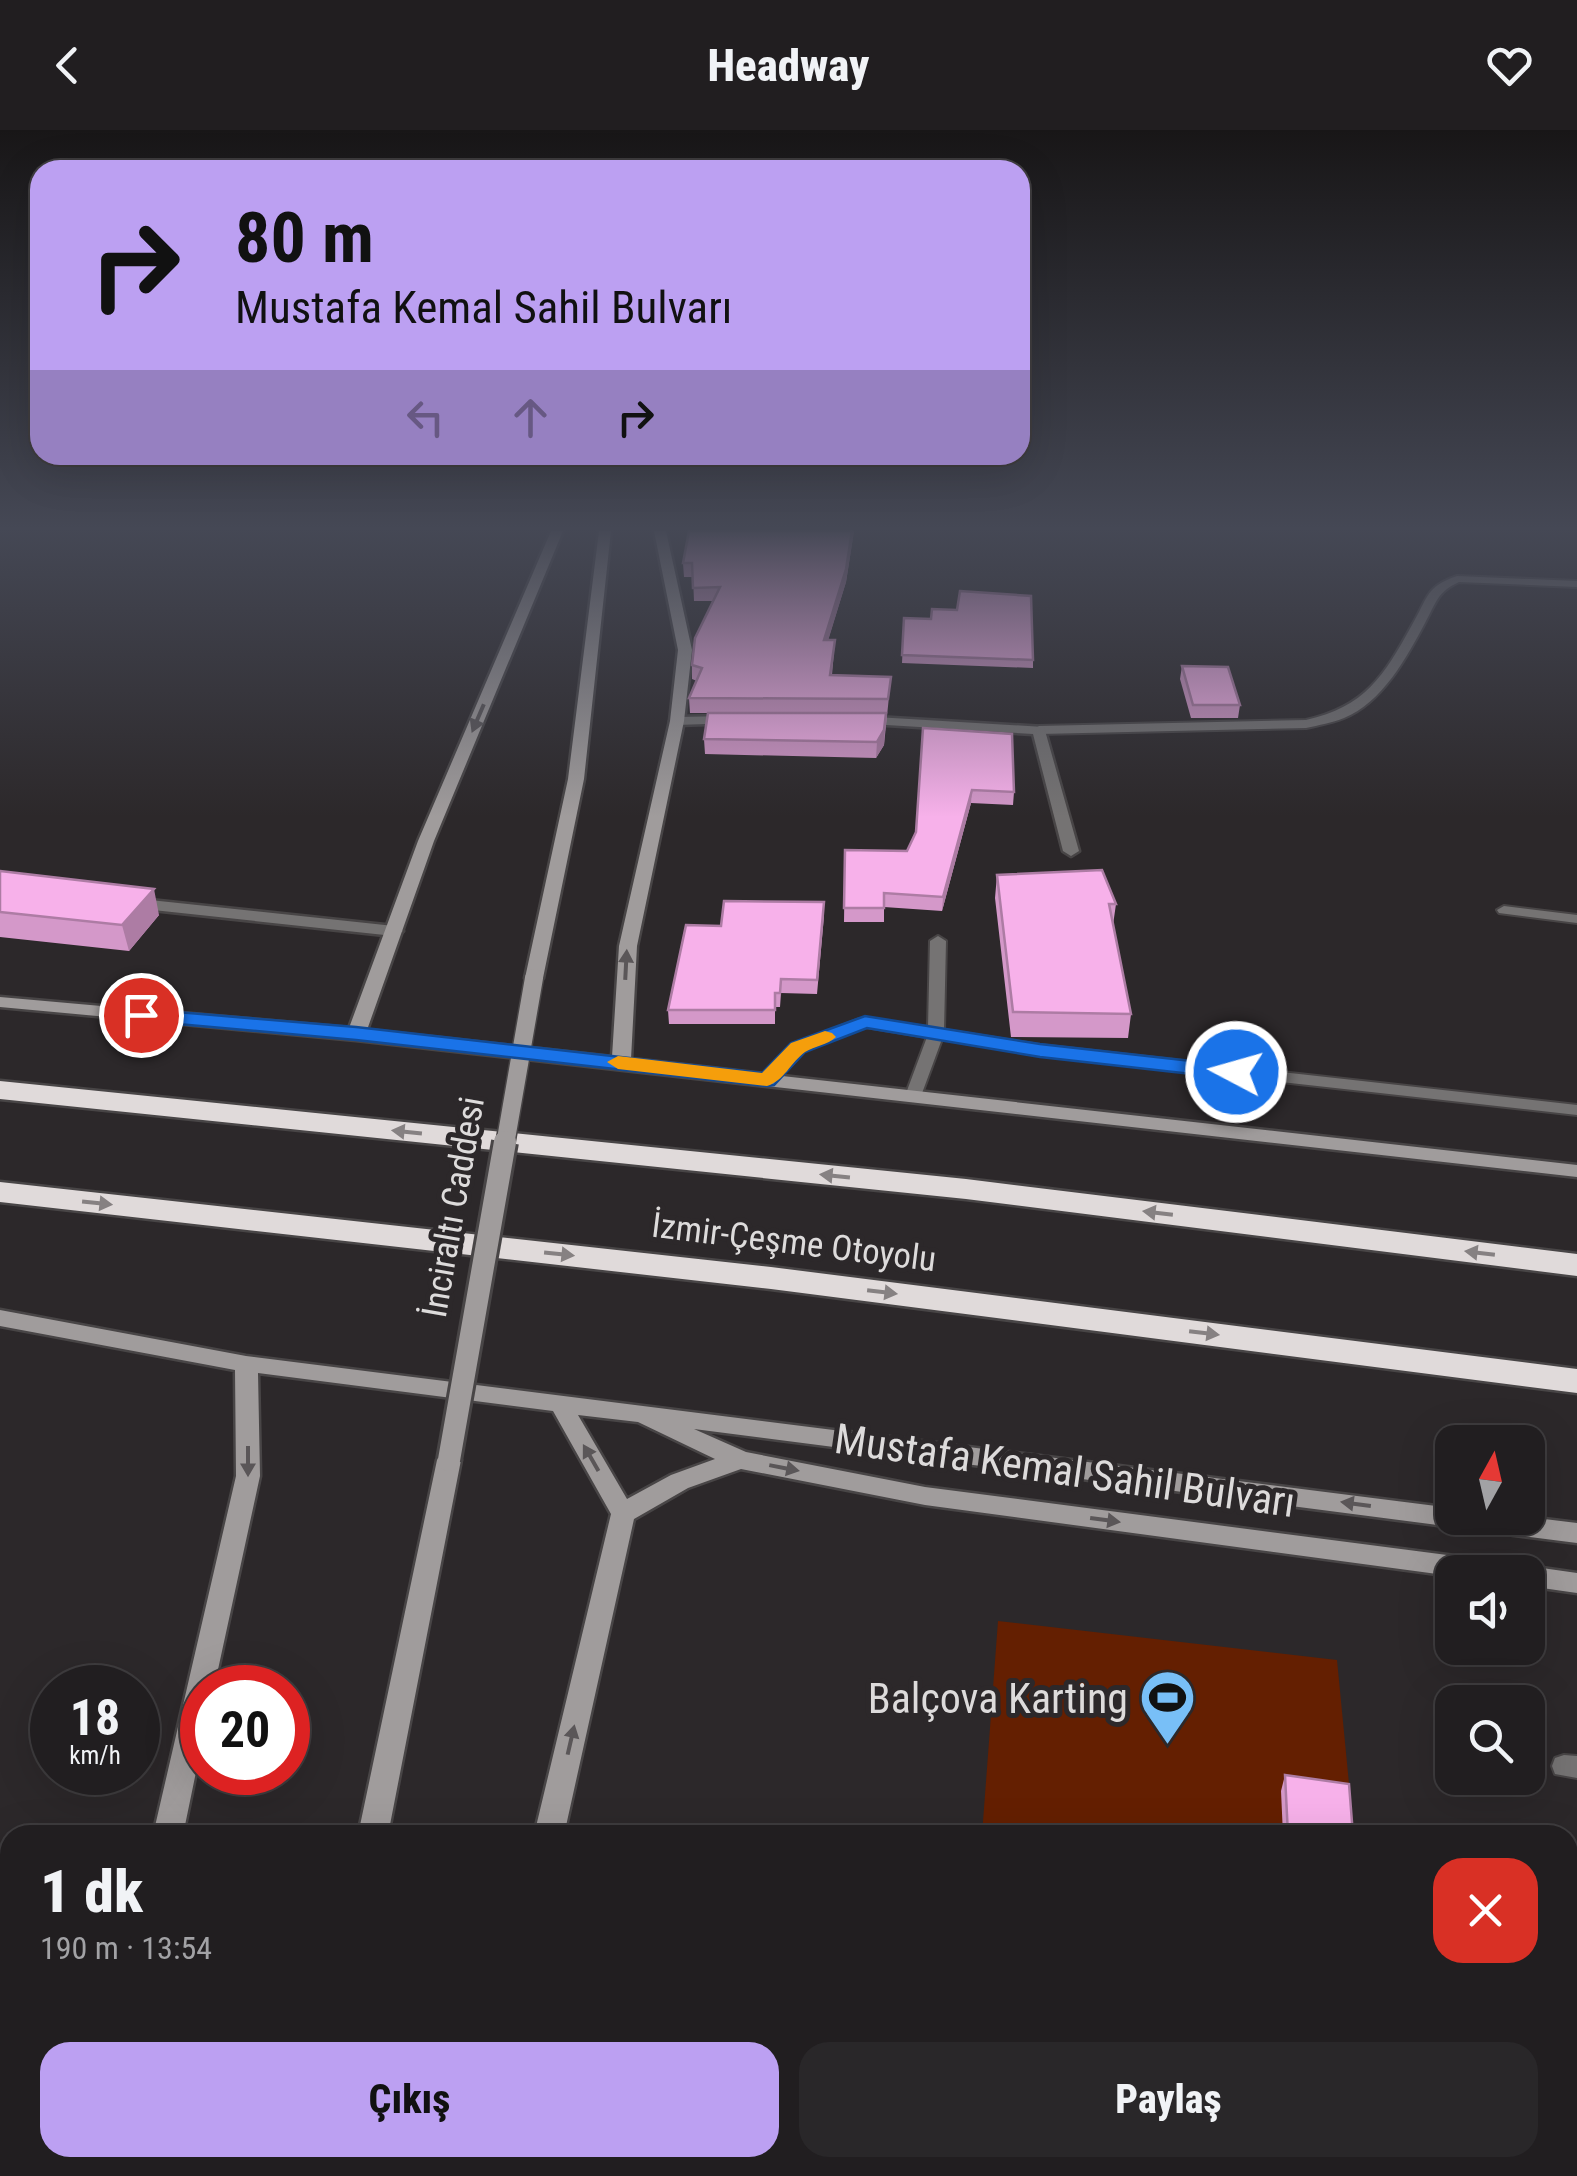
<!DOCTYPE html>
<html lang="tr">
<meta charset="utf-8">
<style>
:root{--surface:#211e20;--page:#292729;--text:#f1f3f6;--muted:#a2a2a5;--line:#3e3c3e;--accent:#bca0f2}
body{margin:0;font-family:"Roboto Condensed",sans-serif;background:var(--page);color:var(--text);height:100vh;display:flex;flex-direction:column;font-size:38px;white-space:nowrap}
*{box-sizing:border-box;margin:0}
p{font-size:32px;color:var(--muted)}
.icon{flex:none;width:55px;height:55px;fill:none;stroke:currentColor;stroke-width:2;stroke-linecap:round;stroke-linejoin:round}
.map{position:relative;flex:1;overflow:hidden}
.details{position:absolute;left:0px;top:1695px;width:1578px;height:352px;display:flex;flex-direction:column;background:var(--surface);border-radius:30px 30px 0 0;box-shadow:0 10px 40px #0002,0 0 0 2px var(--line)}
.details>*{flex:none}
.hud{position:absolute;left:30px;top:30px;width:1000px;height:305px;border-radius:30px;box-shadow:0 10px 40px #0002,0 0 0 2px var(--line);background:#bca0f2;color:#111;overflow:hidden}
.needle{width:65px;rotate:8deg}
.controls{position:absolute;left:1435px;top:1295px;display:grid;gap:20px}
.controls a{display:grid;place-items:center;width:110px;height:110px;border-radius:20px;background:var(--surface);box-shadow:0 10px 40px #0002,0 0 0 2px var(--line);font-size:50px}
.speed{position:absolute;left:30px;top:1535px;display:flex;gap:20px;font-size:50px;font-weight:700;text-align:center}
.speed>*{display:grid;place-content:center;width:130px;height:130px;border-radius:50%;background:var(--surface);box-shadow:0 10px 40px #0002,0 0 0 2px var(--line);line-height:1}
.speed small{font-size:25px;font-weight:400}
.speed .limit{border:15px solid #d22;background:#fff;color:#111}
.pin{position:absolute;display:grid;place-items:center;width:85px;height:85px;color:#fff;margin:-42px;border:5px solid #fff;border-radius:50%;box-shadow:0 2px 10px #0007}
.me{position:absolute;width:110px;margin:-55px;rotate:276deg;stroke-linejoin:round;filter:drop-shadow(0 0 8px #0008)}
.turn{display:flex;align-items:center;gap:35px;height:210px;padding:0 40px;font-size:45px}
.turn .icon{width:130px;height:130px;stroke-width:2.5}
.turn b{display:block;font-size:70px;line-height:85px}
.lanes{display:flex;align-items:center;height:95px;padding:0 40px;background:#0003;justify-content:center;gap:50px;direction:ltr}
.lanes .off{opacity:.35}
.round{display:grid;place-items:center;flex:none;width:105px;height:105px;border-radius:30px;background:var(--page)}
.overview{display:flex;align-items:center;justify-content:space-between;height:170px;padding:0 40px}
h1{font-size:60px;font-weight:800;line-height:75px}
.button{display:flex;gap:20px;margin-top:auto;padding:20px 40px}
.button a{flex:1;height:115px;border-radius:30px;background:var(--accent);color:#111;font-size:40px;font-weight:800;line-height:115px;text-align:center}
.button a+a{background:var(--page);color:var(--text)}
header{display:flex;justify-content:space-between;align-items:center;height:130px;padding:0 40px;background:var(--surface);font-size:45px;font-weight:800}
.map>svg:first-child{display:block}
.green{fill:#641f01}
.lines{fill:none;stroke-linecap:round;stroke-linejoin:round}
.lane-casing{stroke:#484546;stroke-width:4}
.street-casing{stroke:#484546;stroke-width:5}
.secondary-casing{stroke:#484546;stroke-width:5}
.highway-casing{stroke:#484546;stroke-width:5}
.lane{fill:#757373;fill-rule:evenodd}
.street{fill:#757373;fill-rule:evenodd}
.secondary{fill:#a09c9c;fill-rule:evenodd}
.highway{fill:#e0dada;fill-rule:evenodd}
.secondary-bridge-far1-casing{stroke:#484546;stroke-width:21;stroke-linecap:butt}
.secondary-bridge-casing{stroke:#484546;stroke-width:28;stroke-linecap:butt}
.secondary-bridge-far1{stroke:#a09c9c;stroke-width:18}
.secondary-bridge{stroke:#a09c9c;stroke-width:22}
.wall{fill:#d498c9}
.shaded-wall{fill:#ad7ca4}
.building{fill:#f7b1ea;stroke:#ad7ca4;stroke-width:2.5}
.oneway{fill:#5a5658}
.oneway2{fill:#868182}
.route{fill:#1a73e8;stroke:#114b97;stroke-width:2.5}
.slow{fill:#f59e0b}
.labels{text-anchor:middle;stroke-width:10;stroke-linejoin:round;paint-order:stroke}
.street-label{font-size:35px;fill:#dddbdb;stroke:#2c282a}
.near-street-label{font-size:42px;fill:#dddbdb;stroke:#2c282a}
.near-poi-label{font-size:42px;fill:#dddbdb;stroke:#2c282a;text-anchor:end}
</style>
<header><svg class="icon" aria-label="back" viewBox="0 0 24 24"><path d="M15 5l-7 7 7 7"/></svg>Headway<svg class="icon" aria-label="heart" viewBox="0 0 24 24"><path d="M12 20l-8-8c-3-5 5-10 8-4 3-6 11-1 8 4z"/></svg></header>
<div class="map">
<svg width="1577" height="2046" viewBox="0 0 1577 2046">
<rect width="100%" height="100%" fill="#2c282a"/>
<path class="green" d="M998,1491L1337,1530L1354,1705H982Z
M958,2038H1386L1387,2046H957Z"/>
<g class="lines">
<defs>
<path id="lane" d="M1457,446L1577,451V457L1459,452C1437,462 1436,473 1425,493C1407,527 1382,573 1344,588C1332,593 1319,595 1306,598L1039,604L1033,600L1039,596L1306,590C1365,577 1384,546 1412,495C1428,468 1425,457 1457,446Z
M1504,776L1577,785V793L1499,783L1497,780Z
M938,806L946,811L944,900L1040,915L1577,975V985L1040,925L942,909L921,966L913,971L905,966L927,907L866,897L804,921L773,954H761L759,950L761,946L792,915L859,889L928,897L930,811Z
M1564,1625L1577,1626V1648L1555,1644L1552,1636L1555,1628Z"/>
<path id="street" d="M730,586L735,587V593L677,595L670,591L677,587Z
M859,586L1044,597L1079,721L1071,726L1063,721L1033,604L854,593V587Z
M131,768L394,796L403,801L394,806L125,777L123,773Z"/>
<path id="secondary" d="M551,401H563L434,711L367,900L612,927L619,816L670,591L678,520L654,401H666L692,520L684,591L637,816L631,929L1577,1035V1047L356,910L0,877V867L349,898L418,711Z
M599,401H611L584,649L543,848L534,853L525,848L568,649Z
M0,1180L246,1226L1452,1378V1388L1528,1387L1577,1393V1413L694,1299L746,1322L925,1357L1501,1432L1510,1435L1514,1442H1452V1446L925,1375L741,1339L688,1358L634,1389L564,1705H534L611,1384L553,1281L258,1243L260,1346L214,1558H202V1613L183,1705H153L236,1346L235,1240L0,1196ZM578,1285L638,1292L715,1329L671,1345L627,1369Z
M449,1321L458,1324L461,1330L388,1705H358L437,1330L440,1324Z
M1528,1436L1577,1443V1463L1528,1456V1442H1517Z
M94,2038H128L126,2046H92Z
M288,2038H321V2046H287Z
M456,2038H490L488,2046H454Z"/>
<path id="highway" d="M0,951L966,1049L1577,1124V1146L966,1069L0,969Z
M0,1052L771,1137L1577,1239V1263L771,1159L0,1072Z"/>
</defs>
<use href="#lane" class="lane-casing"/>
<use href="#street" class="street-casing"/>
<use href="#secondary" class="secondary-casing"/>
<use href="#highway" class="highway-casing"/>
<use href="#lane" class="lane"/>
<use href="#street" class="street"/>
<use href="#secondary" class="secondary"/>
<use href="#highway" class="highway"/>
<defs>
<path id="secondary-bridge-far1" d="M505,1015L534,848"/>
<path id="secondary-bridge" d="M449,1330L505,1012"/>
</defs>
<use href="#secondary-bridge-far1" class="secondary-bridge-far1-casing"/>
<use href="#secondary-bridge" class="secondary-bridge-casing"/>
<use href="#secondary-bridge-far1" class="secondary-bridge-far1"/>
<use href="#secondary-bridge" class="secondary-bridge"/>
</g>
<path class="wall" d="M690,401H854L846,452L828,510H835L832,545L891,547L884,615L876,628L705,624L704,609L708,583H690L689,568L697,551L692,549V535L713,471H694L693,447H684L683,433Z
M904,488L1033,530V538L902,533Z
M1182,536L1240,575L1238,588H1191L1180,549Z
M923,598L1014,662L1013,675L971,673L942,781L884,777V792H844L845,720L907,721L916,702Z
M0,741L159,785L129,821L0,807Z
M997,745L1116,774L1113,795L1131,884L1128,908L1011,907L995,768Z
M824,786L817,864L781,863L780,877H775V894H669L668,880L721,796Z
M1285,1645L1353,1705H1283L1281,1661Z"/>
<path class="shaded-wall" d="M852,401H854L846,452L824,524V510Z
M886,583L884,615L876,628L877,612Z
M972,660L971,673L942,781L943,767Z
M154,759L159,785L129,821L122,795Z"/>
<path class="building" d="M689,401H852L846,439L824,510H835L830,545L891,547L888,569L689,568L702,538L692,535L695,508L720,457L693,458L692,433H683Z
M960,461L1031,466L1033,530L902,525L904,488L931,489L932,479L957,480Z
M1182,536L1228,537L1240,575H1193Z
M708,583H886L884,600L877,612L704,609Z
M923,598L1012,604L1014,662L972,660L943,767L884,763V778H844L845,720L907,721L916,702Z
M1102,740L1116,774H1109L1131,884L1013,882L997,745Z
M0,741L154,759L122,795L0,782Z
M724,771L824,772L817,850L781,849L780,863H775V880H668L686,795L721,796Z
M1285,1645L1349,1654L1353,1705H1288Z
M1318,2038H1381L1382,2046H1318Z"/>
<defs><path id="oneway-solid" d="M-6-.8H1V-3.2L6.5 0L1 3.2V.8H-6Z" transform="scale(2.5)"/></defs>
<g class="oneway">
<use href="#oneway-solid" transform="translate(478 588) rotate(113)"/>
<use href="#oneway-solid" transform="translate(626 835) rotate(-87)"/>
<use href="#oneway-solid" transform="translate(591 1328) rotate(-120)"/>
<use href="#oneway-solid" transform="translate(248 1331) rotate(90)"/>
<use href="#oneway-solid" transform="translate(784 1338) rotate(11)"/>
<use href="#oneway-solid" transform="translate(1356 1374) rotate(-172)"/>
<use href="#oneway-solid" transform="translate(1105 1390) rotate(8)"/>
<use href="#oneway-solid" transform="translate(571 1610) rotate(-77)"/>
</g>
<g class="oneway2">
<use href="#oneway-solid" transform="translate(407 1002) rotate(-174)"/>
<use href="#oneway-solid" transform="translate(835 1046) rotate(-174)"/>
<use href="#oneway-solid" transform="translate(97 1073) rotate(6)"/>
<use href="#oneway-solid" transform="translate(1158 1083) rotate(-173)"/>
<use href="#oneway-solid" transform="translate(1480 1123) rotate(-173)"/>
<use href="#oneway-solid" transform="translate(559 1124) rotate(6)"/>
<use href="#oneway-solid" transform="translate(882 1162) rotate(7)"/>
<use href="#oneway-solid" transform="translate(1204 1203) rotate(7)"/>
</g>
<linearGradient id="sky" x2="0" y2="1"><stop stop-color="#181617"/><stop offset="0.58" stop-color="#454855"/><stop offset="1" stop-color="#454855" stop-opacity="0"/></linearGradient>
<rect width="1577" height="687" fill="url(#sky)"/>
<path class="route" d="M141,879L356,897L762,943L791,913L865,886L1040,914L1236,936L1247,942L1236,949L1040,927L867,898L805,922L774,955L767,956L356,910L133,890L130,885L133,881Z"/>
<path class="slow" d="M825,901L832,903L836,907C827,915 815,916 805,922C791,932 784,951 767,956L618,939L607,932L618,926L762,943L791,913Z"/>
<defs>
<symbol id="stadium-pin" viewBox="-11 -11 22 30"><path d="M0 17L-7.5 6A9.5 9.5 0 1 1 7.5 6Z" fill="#78bff7" stroke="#2c282a"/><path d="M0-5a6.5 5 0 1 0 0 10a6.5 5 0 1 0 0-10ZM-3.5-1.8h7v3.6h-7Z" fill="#111"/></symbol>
</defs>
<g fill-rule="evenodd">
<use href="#stadium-pin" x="1136" y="1536" width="63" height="86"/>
</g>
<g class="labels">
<g class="street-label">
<text transform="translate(453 1077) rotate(-80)" y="12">İnciraltı Caddesi</text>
<text transform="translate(794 1112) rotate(7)" y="12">İzmir-Çeşme Otoyolu</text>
</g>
<g class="near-street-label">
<text transform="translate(1065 1340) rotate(8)" y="15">Mustafa Kemal Sahil Bulvarı</text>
</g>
<g class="near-poi-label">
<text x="1128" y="1583">Balçova Karting</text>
</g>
</g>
</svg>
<div class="controls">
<a><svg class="needle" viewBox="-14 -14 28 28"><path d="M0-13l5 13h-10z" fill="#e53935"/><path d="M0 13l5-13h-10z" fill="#a2a2a5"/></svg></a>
<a><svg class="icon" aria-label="sound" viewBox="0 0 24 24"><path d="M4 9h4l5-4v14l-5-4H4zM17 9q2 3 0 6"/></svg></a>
<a><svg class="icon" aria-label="search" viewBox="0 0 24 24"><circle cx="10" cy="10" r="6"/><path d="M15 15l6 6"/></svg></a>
</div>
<div class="speed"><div>18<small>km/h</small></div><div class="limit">20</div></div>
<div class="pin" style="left:141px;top:885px;background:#d93025"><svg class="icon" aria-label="arrive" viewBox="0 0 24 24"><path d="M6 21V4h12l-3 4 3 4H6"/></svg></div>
<svg class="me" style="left:1236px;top:942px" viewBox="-20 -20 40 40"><circle r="17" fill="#1a73e8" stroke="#fff" stroke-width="3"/><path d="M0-11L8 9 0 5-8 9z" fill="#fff"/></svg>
<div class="hud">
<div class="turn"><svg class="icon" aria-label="right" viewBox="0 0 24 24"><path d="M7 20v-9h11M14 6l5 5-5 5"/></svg><div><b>80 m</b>Mustafa Kemal Sahil Bulvarı</div></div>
<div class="lanes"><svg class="icon off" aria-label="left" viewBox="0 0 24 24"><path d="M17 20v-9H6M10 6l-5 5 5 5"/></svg><svg class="icon off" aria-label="ahead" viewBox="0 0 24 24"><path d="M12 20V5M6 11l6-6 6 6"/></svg><svg class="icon" aria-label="right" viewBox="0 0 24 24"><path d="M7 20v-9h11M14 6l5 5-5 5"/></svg></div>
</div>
<section class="details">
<div class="overview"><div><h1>1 dk</h1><p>190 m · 13:54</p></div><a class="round" style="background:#d93025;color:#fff"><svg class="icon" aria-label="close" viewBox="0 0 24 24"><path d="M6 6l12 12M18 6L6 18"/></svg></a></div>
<div class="button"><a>Çıkış</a><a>Paylaş</a></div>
</section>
</div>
